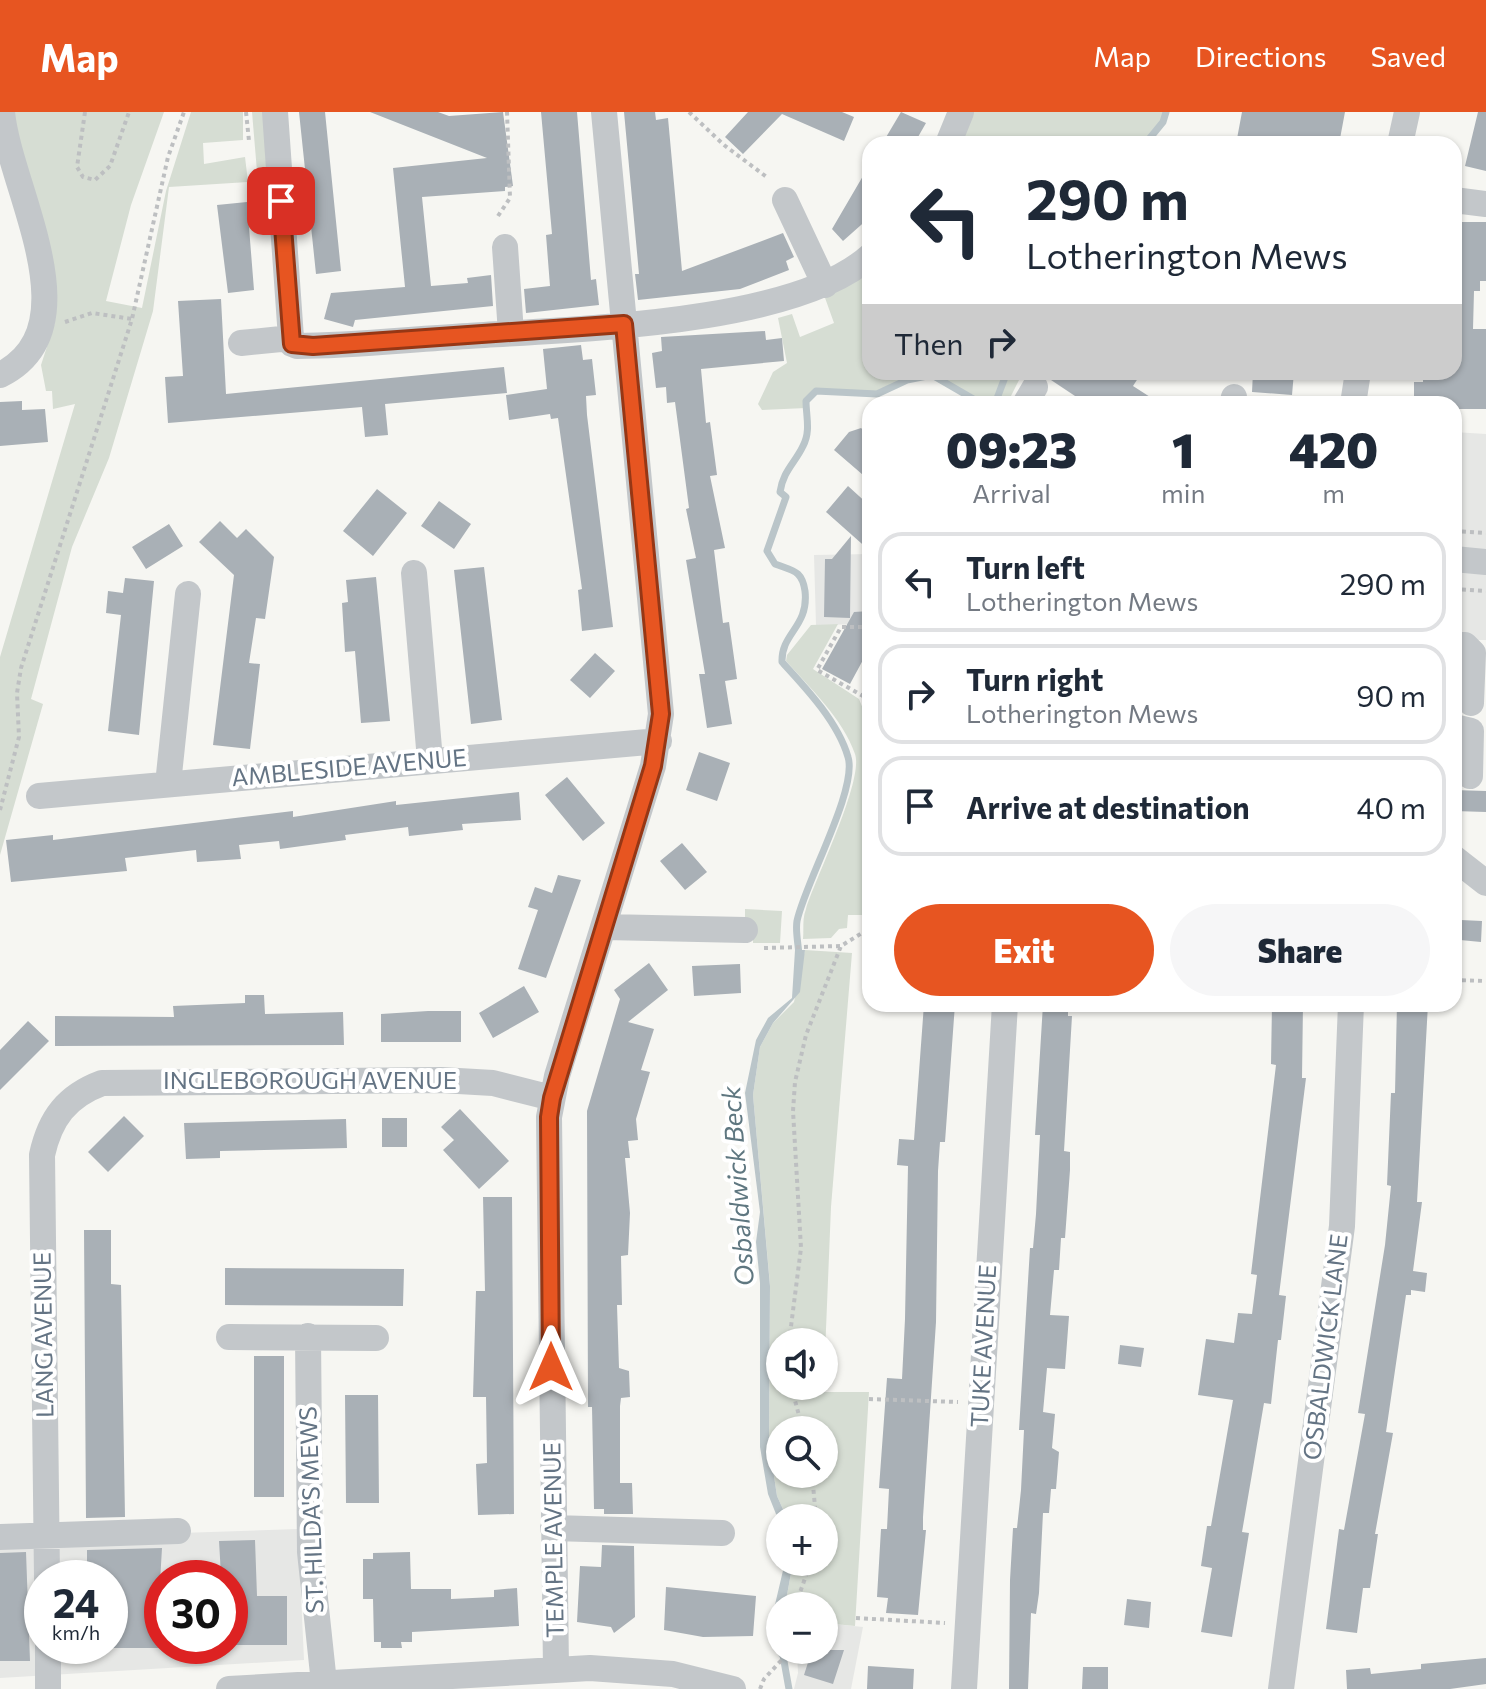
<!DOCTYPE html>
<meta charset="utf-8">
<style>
:root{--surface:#fff;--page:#f6f6f7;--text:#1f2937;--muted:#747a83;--line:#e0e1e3;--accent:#e75521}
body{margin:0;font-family:Commissioner,sans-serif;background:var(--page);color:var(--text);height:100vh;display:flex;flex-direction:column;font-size:30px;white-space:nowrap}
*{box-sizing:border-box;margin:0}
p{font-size:26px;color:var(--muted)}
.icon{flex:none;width:44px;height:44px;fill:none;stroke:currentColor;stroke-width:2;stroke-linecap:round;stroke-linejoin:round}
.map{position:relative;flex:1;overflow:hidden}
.details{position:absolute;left:862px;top:284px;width:600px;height:616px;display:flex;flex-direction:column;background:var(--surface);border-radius:24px;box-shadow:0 2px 6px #0004}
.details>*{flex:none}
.banner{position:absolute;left:862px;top:24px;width:600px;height:244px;border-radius:24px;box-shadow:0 2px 6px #0004;background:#fff;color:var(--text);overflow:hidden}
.fabs{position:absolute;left:766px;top:1216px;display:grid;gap:16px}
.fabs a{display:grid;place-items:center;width:72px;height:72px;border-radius:50%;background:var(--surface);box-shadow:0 2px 6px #0004;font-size:40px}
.speed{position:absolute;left:24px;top:1448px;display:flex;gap:16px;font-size:40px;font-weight:700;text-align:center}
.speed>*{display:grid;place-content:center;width:104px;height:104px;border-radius:50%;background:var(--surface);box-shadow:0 2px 6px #0004;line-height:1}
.speed small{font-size:20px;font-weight:400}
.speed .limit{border:12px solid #d22;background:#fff;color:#111}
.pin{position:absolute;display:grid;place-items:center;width:68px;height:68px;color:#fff;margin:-34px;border-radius:16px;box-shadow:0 4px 12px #0006}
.me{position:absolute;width:88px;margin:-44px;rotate:0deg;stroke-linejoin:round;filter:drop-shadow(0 0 6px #0008)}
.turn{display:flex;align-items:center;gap:28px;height:168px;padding:0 32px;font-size:36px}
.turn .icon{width:104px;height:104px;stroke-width:2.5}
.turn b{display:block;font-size:56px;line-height:68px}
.then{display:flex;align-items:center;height:76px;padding:0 32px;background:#0003;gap:16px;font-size:30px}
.eta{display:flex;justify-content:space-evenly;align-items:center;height:136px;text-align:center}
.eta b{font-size:48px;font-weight:800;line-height:56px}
.button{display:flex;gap:16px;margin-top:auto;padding:16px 32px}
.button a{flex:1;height:92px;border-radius:48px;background:var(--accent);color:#fff;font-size:32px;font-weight:800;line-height:92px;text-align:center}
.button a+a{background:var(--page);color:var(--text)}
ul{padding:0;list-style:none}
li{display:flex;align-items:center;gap:24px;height:100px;margin:0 16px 12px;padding:0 16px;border:4px solid var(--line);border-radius:24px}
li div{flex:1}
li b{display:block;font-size:30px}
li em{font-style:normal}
header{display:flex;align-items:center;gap:48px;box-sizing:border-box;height:112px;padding:0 40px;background:var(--accent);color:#fff}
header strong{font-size:38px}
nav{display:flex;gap:44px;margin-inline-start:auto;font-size:28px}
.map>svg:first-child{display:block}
.built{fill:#e6e7e5;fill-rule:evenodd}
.green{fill:#d6ddd3;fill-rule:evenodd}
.water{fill:#bac5c9}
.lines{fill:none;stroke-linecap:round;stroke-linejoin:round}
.stream{stroke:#bac5c9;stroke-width:7}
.building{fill:#a9b0b6}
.path{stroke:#bdbfc1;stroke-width:4;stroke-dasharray:4 4;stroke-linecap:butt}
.minor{stroke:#c3c7ca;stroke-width:26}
.route-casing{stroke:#963715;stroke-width:20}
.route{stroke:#e75521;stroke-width:14}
.labels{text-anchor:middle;stroke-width:8;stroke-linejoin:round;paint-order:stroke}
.street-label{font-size:24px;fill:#647484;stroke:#fff}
.water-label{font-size:26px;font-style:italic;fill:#5f7780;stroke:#fff}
</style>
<header>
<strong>Map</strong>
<nav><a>Map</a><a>Directions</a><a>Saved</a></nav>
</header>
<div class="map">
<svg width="1486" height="1577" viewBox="0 0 1486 1577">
<rect width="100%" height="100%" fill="#f6f6f2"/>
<path class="built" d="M1454,320L1486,322V528H1454Z
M870,442V512L816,513L814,443Z
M298,1417L304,1548L0,1566V1427ZM42,1466H110V1534H42ZM162,1466H230V1534H162Z
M824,1511L863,1515L851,1577H794L798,1561L797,1538H824Z"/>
<path class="green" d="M10,0H164L131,93L106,189L142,196L166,79L191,0H243V28L203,31L204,52L245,45L248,70L169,75L153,199L109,346L72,435L31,587L43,592L0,743V545L75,292L53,297L52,279H46L41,253L55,210L56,189Z
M252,0H268L272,93L266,98L260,95Z
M971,0H1166L1163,10L1145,32H962Z
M870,153V260H1023L1007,292H983L932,263L907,268L877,282L816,279L806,288V296L762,298L758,292L773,260L787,251L778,206L792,202L800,225L834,211L824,183Z
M838,512L813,557L859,587L870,614L867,803H848L847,816L839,817L831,826L803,827C804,817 802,807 806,797C816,765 864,668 855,642C843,607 810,576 786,549L787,543L811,513Z
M745,797L782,799L780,831H753V808L745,807Z
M805,838L852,841L831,1095L824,1266V1230H780V1274H824V1280H869L855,1514L824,1511V1494H785L793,1450H824V1406H787L777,1384L769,1331L770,1173L753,983L760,935L773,911L794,890ZM780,1318H824V1362H780Z"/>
<path class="water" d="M795,838H805L800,880L773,911L760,935L753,983L770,1174L769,1331L777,1384L787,1406H780V1412L768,1382L760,1335V1171L756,1130L760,1100L745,981L756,928L768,906L792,886Z
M785,1450H793L785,1494H780V1538H786L779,1545L773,1501Z"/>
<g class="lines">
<path class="stream" d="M1145,32L1163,10L1166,0
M799,846C799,834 795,820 797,809C805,771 858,677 848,645C838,610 806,576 782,550C781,521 809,515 805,479C802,458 793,459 775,452L767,439L786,385L780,380C783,359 795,351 803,334C811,319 806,304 806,289L816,279L877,282L907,268L932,263L982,292L996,289L1007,260
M782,1538L789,1577"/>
</g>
<path class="building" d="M299,0H325L341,159L316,162Z
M370,0H438L449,4L503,0L513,74L505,75V79L422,85L431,174L468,171L467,166L491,163L493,194L355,208L353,215L324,207L331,181L405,175L393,56L487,46Z
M541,0H577L591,168L596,167L599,193L526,201L524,177L550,174L546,123L552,122Z
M624,0H655L656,8L668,6L682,159L783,121L794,145L786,149L789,158L740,177L638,188L635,162H639Z
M748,0H842L854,5L844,29L782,2L743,42L725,25Z
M901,0L926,11L914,32H882Z
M1242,0H1345L1339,32H1236Z
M1478,0H1486V59L1465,54Z
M870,52V105L843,129L832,117Z
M247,90L254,178L228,181L217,93Z
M1454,110H1486V169H1480V179H1474L1473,217H1486V297H1454V292H1414V270H1423V260H1454Z
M221,187L226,282L504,255L507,281L385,292L388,323L365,325L362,295L168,311L165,265L183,264L178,189Z
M765,219L766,228L782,226L784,249L701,257L706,311L710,310L717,363L710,364L725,436L714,438L723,511L729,510L737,567L725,569L732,612L707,616L699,562H705L686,448L696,446L686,397L689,396L675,290L667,291L666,275L656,276L652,241L662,239L661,225Z
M581,233L583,248L592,247L596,283L586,284L587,303L613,515L582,519L578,478L582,477L558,306L551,307L550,302L509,308L506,283L547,277L543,237Z
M1039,260H1142L1133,274L1161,292H1070L1075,284Z
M1253,260H1294L1292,283L1252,280Z
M22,289V298L45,297L48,330L0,334V290Z
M861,316L870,324V369L834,338L849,320Z
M848,374L870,394V439L826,400Z
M377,377L407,401L373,444L343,419Z
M439,389L471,412L454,437L421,414Z
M220,409L237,426L246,417L274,445L265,507L256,506L249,551L260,552L250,637L213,633L234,463L199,430Z
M169,412L183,434L146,457L132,435Z
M851,424L850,506L824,505L825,447H832Z
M484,455L502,608L471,612L454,458Z
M376,465L390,609L361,611L355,539L345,540L342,491L348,490L346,468Z
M125,466L154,469L139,623L108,619L121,503L106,501L108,479L123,481Z
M870,499V535L850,572L822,557L854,500Z
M595,541L615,559L590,586L570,568Z
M699,640L730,651L717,689L686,678Z
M567,665L605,711L583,729L545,683Z
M1454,678L1486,679V700L1454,699Z
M519,680L521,708L462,712L463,718L409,724L408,715L345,723L346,728L280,737L279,729L239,733L241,747L197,750L196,738L125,746L127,759L11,770L6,728L53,723V728L293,699V705L396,689V693Z
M682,731L707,760L685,778L660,749Z
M558,763L581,768L546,866L518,857L538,798L528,795L535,775L552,781Z
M1461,808L1482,809L1481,830L1460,828Z
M649,851L668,878L628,910L654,917L641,958L650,960L636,1007L638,1028L628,1029L630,1046H625L630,1101L628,1143L621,1144L622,1193H617L619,1256L629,1259L630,1285L621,1286L620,1294V1371H632L633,1402H604V1397H594L592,1295H588L587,999L620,887L614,878Z
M740,852L741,881L694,884L692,854Z
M524,874L539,900L493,926L479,901Z
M245,883H264L265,902L343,900L344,933L55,934V904L174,905L173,894L245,891Z
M924,892H955L945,1030H940L938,1059L936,1210L923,1405V1418H926L918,1503L886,1501L888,1486L877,1485L881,1417H887L889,1377L879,1376L887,1266L902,1267L905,1207L908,1054L897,1053L899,1027L914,1028Z
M1043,892H1068V904H1072L1064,1039L1070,1040V1058L1065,1126H1061L1059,1158H1054L1050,1203L1069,1204L1065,1257L1047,1256L1043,1300L1055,1302L1052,1336L1059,1340L1056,1377H1051L1049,1401H1043L1039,1481L1036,1502L1031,1501L1028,1577H1009L1010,1468L1013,1416H1017L1021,1378L1024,1318H1019L1030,1136H1033L1036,1102L1040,1023H1035Z
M1272,892H1303L1302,966H1306L1279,1183L1286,1184L1281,1228H1278L1271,1292L1264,1291L1253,1356L1242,1420L1249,1421L1232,1525L1201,1520L1212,1456L1201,1454L1207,1414H1211L1233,1288L1198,1283L1206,1227L1234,1231L1238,1201L1252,1202L1257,1163L1251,1162L1276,953L1271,952Z
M1397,892H1428L1417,1090H1422L1413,1159L1427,1161L1425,1180L1411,1178V1183H1406L1386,1320L1393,1321L1375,1422H1378L1370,1476H1363L1357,1521L1326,1517L1339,1417L1344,1418L1365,1302L1358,1301L1385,1133L1391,1074L1387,1073L1391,981H1395Z
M428,899H461V930H381V902Z
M28,909L49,929L0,978V938Z
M460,997L509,1049L479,1077L443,1038L454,1028L441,1015Z
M124,1004L144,1024L108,1060L88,1040Z
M382,1006H407V1035H382Z
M346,1007L347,1036L220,1039V1046L186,1047L184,1011Z
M483,1085H512L514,1402L478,1403L476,1352L487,1351L486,1285H473L476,1179H485Z
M84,1118H111V1172L121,1173L125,1405L86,1406Z
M225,1156L404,1157L403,1194L225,1193Z
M1120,1233L1144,1236L1141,1255L1118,1252Z
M254,1244H284V1385H254Z
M345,1283H378L379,1391H346Z
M255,1428L257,1484H287V1533H230V1462L221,1463L219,1429Z
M602,1433L634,1434L635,1505L614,1521L611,1515L577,1510L580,1454L601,1455Z
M162,1436L159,1487L162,1486V1536H110V1466H87V1438Z
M26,1440L30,1549H0V1441Z
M410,1440L411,1477H451V1487L494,1485V1478L517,1476L519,1514L412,1520V1530H401L402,1536H381V1530H374L373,1487H363V1447H373V1441Z
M666,1475L756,1484L753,1524L703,1525L664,1518Z
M1127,1487L1151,1490L1149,1516L1124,1513Z
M812,1538H844L833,1572L804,1563Z
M1486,1546V1572L1450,1577H1347L1346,1558L1370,1556L1371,1562L1421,1557V1552Z
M868,1554L914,1557L913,1577H867Z
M1083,1555H1108V1577H1082Z"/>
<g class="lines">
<path class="path" d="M85,0L77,55L83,65L95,68L110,54L129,0
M246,0L249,29
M689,0L724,33L768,66
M498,104L510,86L507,0
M65,210L92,201L132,207
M1454,419L1486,421
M1454,477L1486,479
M870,515H841L817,558L863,584L870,595
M870,684V789
M0,698L19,625L17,581L21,556L132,207L168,45L184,0
M764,836L841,834L870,816
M1454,868L1486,869
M789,1230L801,1136L793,999L795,970L806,923L841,834
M791,1274L803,1318
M869,1287L958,1290
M812,1362L816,1406
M795,1494L811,1450
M856,1506L945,1511
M760,1577L764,1567L791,1538"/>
<path class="minor" d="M275,0L291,226L292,232L297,234C354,234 411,227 468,224C571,217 794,213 870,144
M948,32L961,0
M1400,32L1407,0
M785,88L825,173
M1454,88L1486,92
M505,135L511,221
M241,231L291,226
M0,263C95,216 9,76 2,0
M1025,292L1035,275
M1232,292L1234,285
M1353,292L1358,260
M1454,447L1486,450
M414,461L430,648
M1454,533H1465L1473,541L1471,591
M1454,615L1471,619L1470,664
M168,672L188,482
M39,684L659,629
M1454,746L1486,771
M605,815L745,818
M308,1224L310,1440L324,1571
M229,1225L376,1226
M553,1416L722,1421
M0,1425L178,1419
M47,1466L42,1043C50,1006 67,984 102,971L441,968L493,971L552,986
M48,1534V1577
M556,1557L549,1005L557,964L653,654L661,602L604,0
M229,1577L590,1556L673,1562L733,1577
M964,1577L1005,892
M1281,1577L1342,1114L1351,892"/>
</g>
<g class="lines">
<defs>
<path id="route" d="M281,89L292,232L313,234L624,212L661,602L653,654L552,986L549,1005L551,1255"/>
</defs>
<use href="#route" class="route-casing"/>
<use href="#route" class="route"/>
</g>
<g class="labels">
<g class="street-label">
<text transform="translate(349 656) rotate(-5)" y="8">AMBLESIDE AVENUE</text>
<text x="310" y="977">INGLEBOROUGH AVENUE</text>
<text transform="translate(44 1223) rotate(-91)" y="8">LANG AVENUE</text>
<text transform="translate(984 1234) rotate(-87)" y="8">TUKE AVENUE</text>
<text transform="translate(1326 1235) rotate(-83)" y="8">OSBALDWICK LANE</text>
<text transform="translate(312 1398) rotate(-92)" y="8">ST. HILDA'S MEWS</text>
<text transform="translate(554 1428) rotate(-91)" y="8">TEMPLE AVENUE</text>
</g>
<g class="water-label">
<text transform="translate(738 1074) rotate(-94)" y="9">Osbaldwick Beck</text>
</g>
</g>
</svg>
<div class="fabs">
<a><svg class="icon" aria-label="sound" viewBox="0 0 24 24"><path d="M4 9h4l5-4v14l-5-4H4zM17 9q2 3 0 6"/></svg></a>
<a><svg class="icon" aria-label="search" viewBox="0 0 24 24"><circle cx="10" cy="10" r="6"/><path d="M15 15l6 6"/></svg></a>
<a>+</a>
<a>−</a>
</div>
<div class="speed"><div>24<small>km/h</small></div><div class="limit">30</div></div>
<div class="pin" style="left:281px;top:89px;background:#d93025"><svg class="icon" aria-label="arrive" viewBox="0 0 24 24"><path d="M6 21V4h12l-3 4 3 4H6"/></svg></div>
<svg class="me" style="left:551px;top:1255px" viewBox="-20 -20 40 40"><path d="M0-17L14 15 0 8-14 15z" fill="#e75521" stroke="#fff" stroke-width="4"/></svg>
<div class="banner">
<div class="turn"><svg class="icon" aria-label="left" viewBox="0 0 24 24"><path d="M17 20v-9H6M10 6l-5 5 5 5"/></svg><div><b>290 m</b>Lotherington Mews</div></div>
<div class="then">Then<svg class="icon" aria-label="right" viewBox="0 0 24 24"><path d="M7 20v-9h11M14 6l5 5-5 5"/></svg></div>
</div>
<section class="details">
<div class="eta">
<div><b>09:23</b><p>Arrival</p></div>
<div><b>1</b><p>min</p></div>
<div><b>420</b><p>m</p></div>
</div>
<ul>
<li><svg class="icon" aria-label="left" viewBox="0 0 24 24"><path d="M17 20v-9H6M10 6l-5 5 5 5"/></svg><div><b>Turn left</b><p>Lotherington Mews</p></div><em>290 m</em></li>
<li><svg class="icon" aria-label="right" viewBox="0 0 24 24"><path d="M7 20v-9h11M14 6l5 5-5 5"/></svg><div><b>Turn right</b><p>Lotherington Mews</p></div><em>90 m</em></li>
<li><svg class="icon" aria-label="arrive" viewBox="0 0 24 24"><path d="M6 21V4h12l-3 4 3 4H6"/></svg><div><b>Arrive at destination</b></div><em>40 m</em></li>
</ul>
<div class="button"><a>Exit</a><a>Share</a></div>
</section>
</div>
